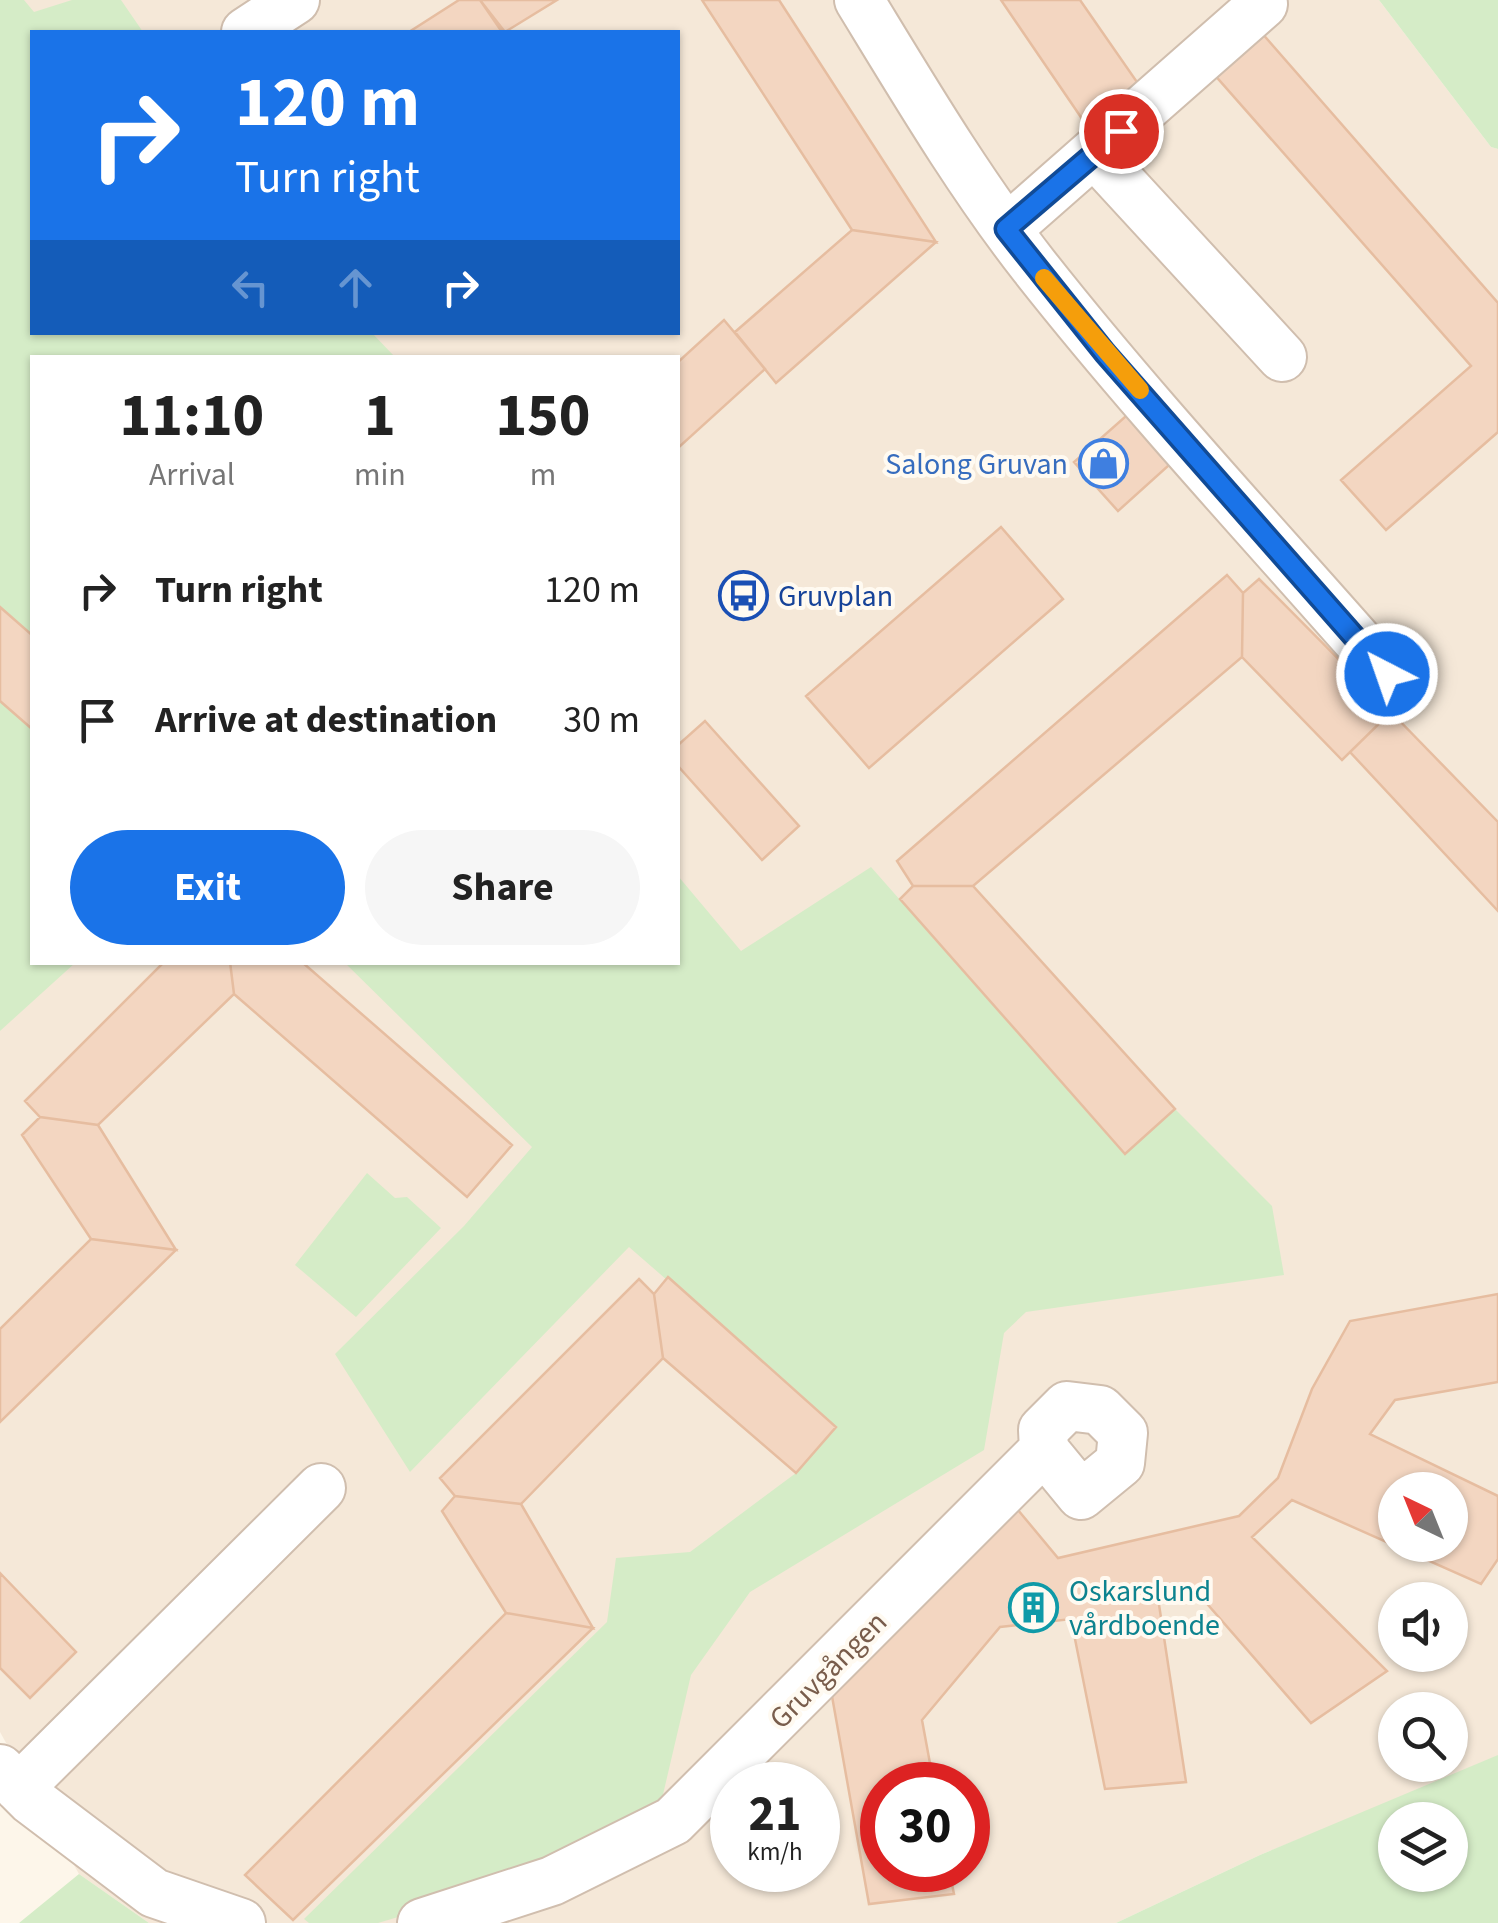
<!DOCTYPE html>
<meta charset="utf-8">
<style>
:root{--surface:#fff;--page:#f6f6f6;--text:#222;--muted:#767676;--accent:#1a73e8}
body{margin:0;font-family:"Source Sans 3",sans-serif;background:var(--page);color:var(--text);height:100vh;display:flex;flex-direction:column;font-size:38px;white-space:nowrap}
*{box-sizing:border-box;margin:0}
p{font-size:32px;color:var(--muted)}
.icon{flex:none;width:55px;height:55px;fill:none;stroke:currentColor;stroke-width:2;stroke-linecap:round;stroke-linejoin:round}
.map{position:relative;flex:1;overflow:hidden}
.panel{position:absolute;left:30px;top:355px;width:650px;height:610px;display:flex;flex-direction:column;background:var(--surface);border-radius:0px;box-shadow:0 2px 8px #0004}
.panel>*{flex:none}
.top-card{position:absolute;left:30px;top:30px;width:650px;height:305px;border-radius:0px;box-shadow:0 2px 8px #0004;background:#1a73e8;color:#fff;overflow:hidden}
.needle{width:65px;rotate:317deg}
.controls{position:absolute;left:1378px;top:1472px;display:grid;gap:20px}
.controls a{display:grid;place-items:center;width:90px;height:90px;border-radius:50%;background:var(--surface);box-shadow:0 2px 8px #0004;font-size:50px}
.speed{position:absolute;left:710px;top:1762px;display:flex;gap:20px;font-size:50px;font-weight:700;text-align:center}
.speed>*{display:grid;place-content:center;width:130px;height:130px;border-radius:50%;background:var(--surface);box-shadow:0 2px 8px #0004;line-height:1}
.speed small{font-size:25px;font-weight:400}
.speed .limit{border:15px solid #d22;background:#fff;color:#111}
.pin{position:absolute;display:grid;place-items:center;width:85px;height:85px;color:#fff;margin:-42px;border:5px solid #fff;border-radius:50%;box-shadow:0 2px 10px #0007}
.me{position:absolute;width:110px;margin:-55px;rotate:319deg;stroke-linejoin:round;filter:drop-shadow(0 0 8px #0008)}
.turn{display:flex;align-items:center;gap:35px;height:210px;padding:0 40px;font-size:45px}
.turn .icon{width:130px;height:130px;stroke-width:2.5}
.turn b{display:block;font-size:70px;line-height:85px}
.lanes{display:flex;align-items:center;height:95px;padding:0 40px;background:#0003;justify-content:center;gap:50px;direction:ltr}
.lanes .off{opacity:.35}
.eta{display:flex;justify-content:space-evenly;align-items:center;height:170px;text-align:center}
.eta b{font-size:60px;font-weight:700;line-height:70px}
.primary-button{display:flex;gap:20px;margin-top:auto;padding:20px 40px}
.primary-button a{flex:1;height:115px;border-radius:60px;background:var(--accent);color:#fff;font-size:40px;font-weight:700;line-height:115px;text-align:center}
.primary-button a+a{background:var(--page);color:var(--text)}
ul{padding:0;list-style:none}
li{display:flex;align-items:center;gap:30px;height:130px;padding:0 40px}
li div{flex:1}
li b{display:block;font-size:38px}
li em{font-style:normal}
.map>svg:first-child{display:block}
.residential{fill:#f5e8d8;fill-rule:evenodd}
.green{fill:#d5ecc7;fill-rule:evenodd}
.building{fill:#f3d6c1;stroke:#e6bda0;stroke-width:2.5;fill-rule:evenodd}
.lines{fill:none;stroke-linecap:round;stroke-linejoin:round}
.minor-casing{stroke:#d0beae;stroke-width:52}
.minor{stroke:#fff;stroke-width:48}
.route-casing{stroke:#114b97;stroke-width:25}
.route{stroke:#1a73e8;stroke-width:18}
.slow{stroke:#f59e0b;stroke-width:18}
.labels{text-anchor:middle;stroke-width:8;stroke-linejoin:round;paint-order:stroke}
.shop-label{font-size:30px;fill:#366cbe;stroke:#fffaf1;text-anchor:end}
.transit-label{font-size:30px;fill:#164399;stroke:#fffaf1;text-anchor:start}
.culture-label{font-size:30px;fill:#0d838f;stroke:#fffaf1;text-anchor:start}
.street-label{font-size:30px;fill:#795d4c;stroke:#fffaf1}
</style>
<div class="map">
<svg width="1498" height="1923" viewBox="0 0 1498 1923">
<rect width="100%" height="100%" fill="#fdf6ea"/>
<path class="residential" d="M0,0H1379L1491,147L1498,149V1755L1494,1759L1260,1855L1116,1923H149L79,1874L0,1732ZM32,32H678V332H32ZM32,358H678V962H32ZM1395,1490H1450V1545H1395ZM1395,1600H1450V1655H1395ZM1395,1710H1450V1765H1395ZM732,1785H818V1870H732ZM882,1785H968V1870H882Z"/>
<path class="green" d="M0,0H24L34,12L72,0H121L143,32H32V332L372,333L395,357L32,358V635L0,607Z
M1379,0H1498V149L1491,147Z
M0,701L32,729V962L75,963L0,1031Z
M871,867L1124,1154L1175,1109L1272,1206L1284,1275L1026,1312L1004,1333L984,1450L750,1592L691,1675L661,1803L465,1897L378,1923H309L304,1919L607,1622L616,1558L690,1552L796,1473L836,1427L629,1247L410,1472L335,1354L464,1226L532,1147L345,963L678,962V876L741,951Z
M367,1173L395,1198L407,1197L441,1228L356,1317L295,1265Z
M1498,1755V1923H1116L1260,1855ZM1395,1820H1450V1875H1395Z
M79,1874L149,1923H19Z"/>
<path class="building" d="M459,0H480L502,32H409Z
M480,0H557L505,32Z
M702,0H779L936,242L852,230Z
M1001,0H1080L1146,95L1089,129Z
M1260,31L1498,303V432L1386,530L1341,480L1471,366L1213,73Z
M852,230L936,242L776,383L735,332Z
M724,320L765,369L678,448V362Z
M1134,409L1178,457L1118,511L1074,462Z
M1001,527L1063,599L869,768L806,696Z
M1227,575L1243,593L1242,657L973,886H913L897,861Z
M1259,579L1391,712L1342,760L1242,657L1243,593Z
M0,607L32,635V729L0,701Z
M1391,712L1498,822V911L1350,752Z
M705,721L799,826L762,860L678,766V745Z
M913,886H973L1175,1109L1125,1154L900,899Z
M164,962H230L234,994L98,1125L40,1117L25,1101Z
M230,962H302L512,1145L467,1197L234,994Z
M40,1117L98,1125L176,1250L91,1239L22,1135Z
M91,1239L176,1250L0,1422V1329Z
M668,1277L836,1427L796,1473L663,1358L654,1294Z
M639,1279L654,1294L663,1358L521,1504L455,1496L440,1478Z
M1498,1294V1382L1395,1400L1370,1434L1498,1496V1559L1481,1584L1292,1500L1252,1537L1387,1671L1311,1723L1202,1598H1158L1186,1782L1105,1789L1071,1619L1000,1627L922,1720L934,1785H882V1870H949L954,1894L869,1904L830,1685L1013,1504L1058,1558L1239,1516L1278,1478L1312,1389L1350,1321ZM1395,1490H1450V1545H1395Z
M455,1496L521,1504L593,1628L506,1613L442,1511Z
M0,1573L76,1652L30,1698L0,1668Z
M506,1613L593,1628L293,1920L245,1875Z"/>
<g class="lines">
<defs>
<path id="minor" d="M859,0C914,90 969,183 1034,266C1145,407 1269,539 1387,674
M246,32L295,0
M1095,154L1282,357
M1007,229L1263,4
M0,1769L31,1800L154,1893L241,1923
M19,1788L321,1488
M422,1923L552,1881L673,1821L1044,1450L1043,1430L1067,1406L1100,1410L1123,1433L1120,1463L1081,1495L1044,1450"/>
</defs>
<use href="#minor" class="minor-casing"/>
<use href="#minor" class="minor"/>
</g>
<g class="lines">
<defs>
<path id="route" d="M1121,131L1006,229L1105,353L1387,674"/>
</defs>
<use href="#route" class="route-casing"/>
<use href="#route" class="route"/>
<path class="slow" d="M1044,278L1140,390"/>
</g>
<defs>
<symbol id="shop-ring" viewBox="-11 -11 22 22"><circle r="9.5" fill="#fffaf1" stroke="#3f7fe0" stroke-width="1.5"/><path d="M-5-2.5h2.3a2.7 3.5 0 0 1 5.4 0H5L5.5 6h-11ZM-1.5-2.5h3a1.5 2.3 0 0 0-3 0Z" fill="#3f7fe0"/></symbol>
<symbol id="bus-ring" viewBox="-11 -11 22 22"><circle r="9.5" fill="#fffaf1" stroke="#1a4fb4" stroke-width="1.5"/><path d="M-5-6H5V4H4V6H2V4H-2V6H-4V4H-5ZM-3.5-4V0h7V-4ZM-3.5 1.2v1.5H-2V1.2ZM2 1.2v1.5H3.5V1.2Z" fill="#1a4fb4"/></symbol>
<symbol id="building-ring" viewBox="-11 -11 22 22"><circle r="9.5" fill="#fffaf1" stroke="#0f9aa8" stroke-width="1.5"/><path d="M-4-6H4V6H1V3H-1V6H-4ZM-2.5-4.3h1.7v1.8h-1.7ZM.8-4.3h1.7v1.8H.8ZM-2.5-1h1.7V.8h-1.7ZM.8-1h1.7V.8H.8Z" fill="#0f9aa8"/></symbol>
</defs>
<g fill-rule="evenodd">
<use href="#shop-ring" x="1076" y="436" width="55" height="55"/>
<use href="#bus-ring" x="716" y="568" width="55" height="55"/>
<use href="#building-ring" x="1006" y="1580" width="55" height="55"/>
</g>
<g class="labels">
<g class="shop-label">
<text x="1068" y="474">Salong Gruvan</text>
</g>
<g class="transit-label">
<text x="778" y="606">Gruvplan</text>
</g>
<g class="culture-label">
<text x="1069" y="1601">Oskarslund<tspan x="1069" dy="34">vårdboende</tspan></text>
</g>
<g class="street-label">
<text transform="translate(828 1670) rotate(-45)" y="10">Gruvgången</text>
</g>
</g>
</svg>
<div class="controls">
<a><svg class="needle" viewBox="-14 -14 28 28"><path d="M0-13l5 13h-10z" fill="#e53935"/><path d="M0 13l5-13h-10z" fill="#767676"/></svg></a>
<a><svg class="icon" aria-label="sound" viewBox="0 0 24 24"><path d="M4 9h4l5-4v14l-5-4H4zM17 9q2 3 0 6"/></svg></a>
<a><svg class="icon" aria-label="search" viewBox="0 0 24 24"><circle cx="10" cy="10" r="6"/><path d="M15 15l6 6"/></svg></a>
<a><svg class="icon" aria-label="layers" viewBox="0 0 24 24"><path d="M12 4l9 5-9 5-9-5zM3 14l9 5 9-5"/></svg></a>
</div>
<div class="speed"><div>21<small>km/h</small></div><div class="limit">30</div></div>
<div class="pin" style="left:1121px;top:131px;background:#d93025"><svg class="icon" aria-label="arrive" viewBox="0 0 24 24"><path d="M6 21V4h12l-3 4 3 4H6"/></svg></div>
<svg class="me" style="left:1387px;top:674px" viewBox="-20 -20 40 40"><circle r="17" fill="#1a73e8" stroke="#fff" stroke-width="3"/><path d="M0-11L8 9 0 5-8 9z" fill="#fff"/></svg>
<div class="top-card">
<div class="turn"><svg class="icon" aria-label="right" viewBox="0 0 24 24"><path d="M7 20v-9h11M14 6l5 5-5 5"/></svg><div><b>120 m</b>Turn right</div></div>
<div class="lanes"><svg class="icon off" aria-label="left" viewBox="0 0 24 24"><path d="M17 20v-9H6M10 6l-5 5 5 5"/></svg><svg class="icon off" aria-label="ahead" viewBox="0 0 24 24"><path d="M12 20V5M6 11l6-6 6 6"/></svg><svg class="icon" aria-label="right" viewBox="0 0 24 24"><path d="M7 20v-9h11M14 6l5 5-5 5"/></svg></div>
</div>
<section class="panel">
<div class="eta">
<div><b>11:10</b><p>Arrival</p></div>
<div><b>1</b><p>min</p></div>
<div><b>150</b><p>m</p></div>
</div>
<ul>
<li><svg class="icon" aria-label="right" viewBox="0 0 24 24"><path d="M7 20v-9h11M14 6l5 5-5 5"/></svg><div><b>Turn right</b></div><em>120 m</em></li>
<li><svg class="icon" aria-label="arrive" viewBox="0 0 24 24"><path d="M6 21V4h12l-3 4 3 4H6"/></svg><div><b>Arrive at destination</b></div><em>30 m</em></li>
</ul>
<div class="primary-button"><a>Exit</a><a>Share</a></div>
</section>
</div>
